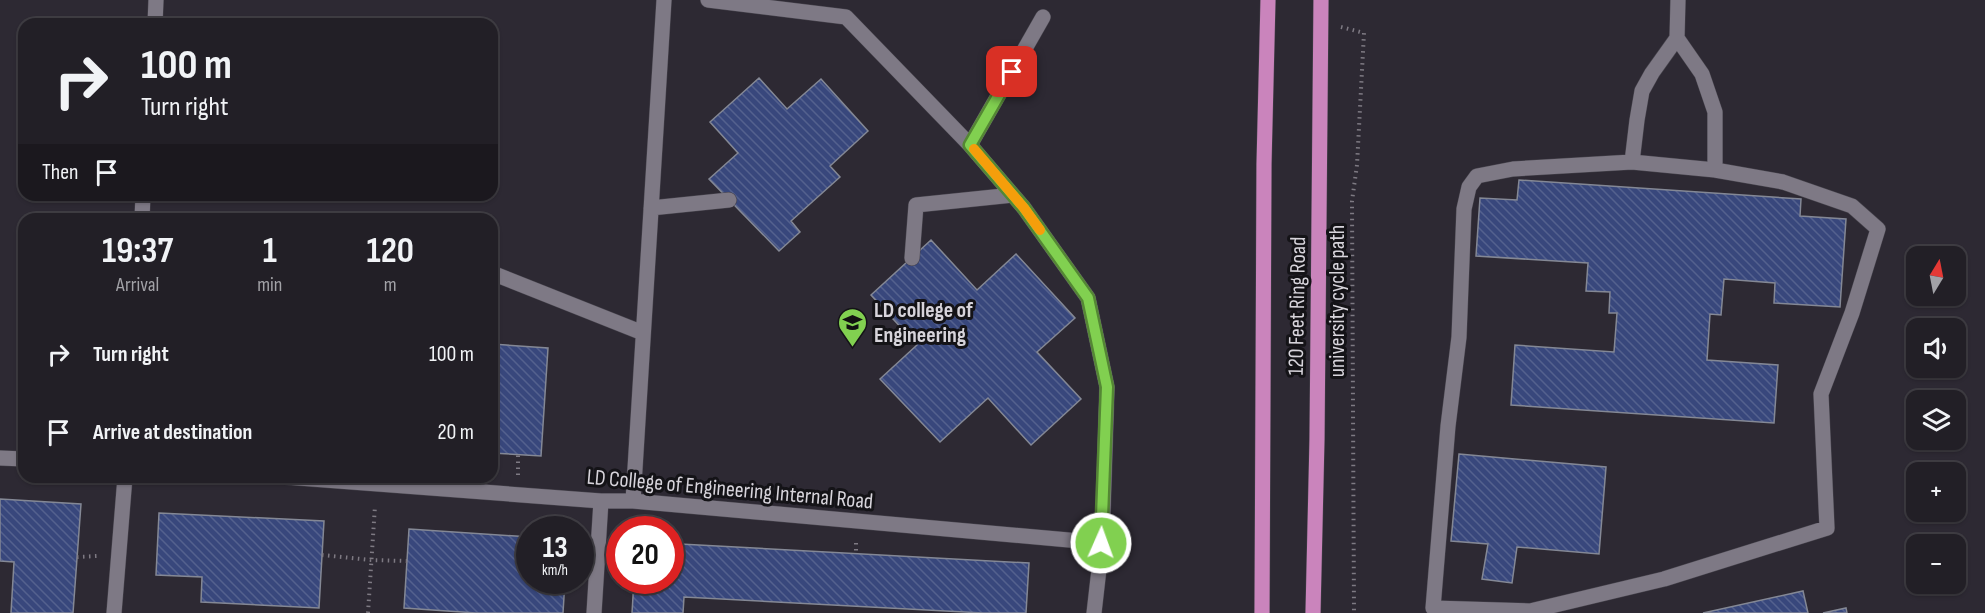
<!DOCTYPE html>
<meta charset="utf-8">
<style>
:root{--surface:#221f26;--page:#2a272e;--text:#f1f3f6;--muted:#a2a2a7;--line:#3f3d43}
body{margin:0;font-family:"Sofia Sans Condensed",sans-serif;background:var(--page);color:var(--text);height:100vh;display:flex;flex-direction:column;font-size:22px;white-space:nowrap}
*{box-sizing:border-box;margin:0}
p{font-size:20px;color:var(--muted)}
.icon{flex:none;width:33px;height:33px;fill:none;stroke:currentColor;stroke-width:2;stroke-linecap:round;stroke-linejoin:round}
.map{position:relative;flex:1;overflow:hidden}
.drawer{position:absolute;left:18px;top:213px;width:480px;height:270px;display:flex;flex-direction:column;background:var(--surface);border-radius:18px;box-shadow:0 2px 4px #0004,0 0 0 2px var(--line)}
.drawer>*{flex:none}
.banner{position:absolute;left:18px;top:18px;width:480px;height:183px;border-radius:18px;box-shadow:0 2px 4px #0004,0 0 0 2px var(--line);background:#221f26;color:var(--text);overflow:hidden}
.needle{width:39px;rotate:10deg}
.tools{position:absolute;left:1906px;top:246px;display:grid;gap:12px}
.tools a{display:grid;place-items:center;width:60px;height:60px;border-radius:12px;background:var(--surface);box-shadow:0 2px 4px #0004,0 0 0 2px var(--line);font-size:30px}
.speed{position:absolute;left:516px;top:516px;display:flex;gap:12px;font-size:30px;font-weight:700;text-align:center}
.speed>*{display:grid;place-content:center;width:78px;height:78px;border-radius:50%;background:var(--surface);box-shadow:0 2px 4px #0004,0 0 0 2px var(--line);line-height:1}
.speed small{font-size:15px;font-weight:400}
.speed .limit{border:9px solid #d22;background:#fff;color:#111}
.pin{position:absolute;display:grid;place-items:center;width:51px;height:51px;color:#fff;margin:-26px;border-radius:12px;box-shadow:0 3px 9px #0006}
.me{position:absolute;width:66px;margin:-33px;rotate:2deg;stroke-linejoin:round;filter:drop-shadow(0 0 4px #0008)}
.turn{display:flex;align-items:center;gap:21px;height:126px;padding:0 24px;font-size:27px}
.turn .icon{width:78px;height:78px;stroke-width:2.5}
.turn b{display:block;font-size:42px;line-height:51px}
.then{display:flex;align-items:center;height:57px;padding:0 24px;background:#0003;gap:12px;font-size:22px}
.eta{display:flex;justify-content:space-evenly;align-items:center;height:102px;text-align:center}
.eta b{font-size:36px;font-weight:700;line-height:42px}
ul{padding:0;list-style:none}
li{display:flex;align-items:center;gap:18px;height:78px;padding:0 24px}
li div{flex:1}
li b{display:block;font-size:22px}
li em{font-style:normal}
.map>svg:first-child{display:block}
.building{fill:url(#building-back-hatch);stroke:#848895;stroke-width:1.5}
.lines{fill:none;stroke-linecap:round;stroke-linejoin:round}
.minor-casing{stroke:#47444d;stroke-width:16}
.major-casing{stroke:#47444d;stroke-width:16}
.path{stroke:#7e7a83;stroke-width:4;stroke-dasharray:1.5 4.5;stroke-linecap:butt}
.minor{stroke:#7e7985;stroke-width:15}
.major{stroke:#ca84bc;stroke-width:15}
.route-casing{stroke:#548734;stroke-width:15}
.route{stroke:#81d050;stroke-width:10}
.slow{stroke:#f59e0b;stroke-width:10}
.labels{text-anchor:middle;stroke-width:6;stroke-linejoin:round;paint-order:stroke}
.street-label{font-size:22px;fill:#d7d4db;stroke:#141317}
.poi-label{font-size:22px;font-weight:bold;fill:#d7d4db;stroke:#141317;text-anchor:start}
</style>
<div class="map">
<svg width="1985" height="613" viewBox="0 0 1985 613">
<defs>
<pattern id="building-back-hatch" width="6" height="6" patternUnits="userSpaceOnUse" patternTransform="scale(1.5)"><rect width="6" height="6" fill="#38477c"/><path d="M-1 5l2 2M0 0l6 6M5-1l2 2" fill="none" stroke="#54618e"/></pattern>
</defs>
<rect width="100%" height="100%" fill="#2d2933"/>
<path class="building" d="M759,78L787,109L821,79L868,131L830,166L840,177L791,221L800,232L779,251L709,179L738,153L710,122Z
M1519,180L1801,199L1800,216L1846,219L1840,307L1774,303L1775,283L1724,279L1721,315L1710,314L1707,360L1778,365L1774,423L1511,405L1515,345L1614,352L1617,313H1609L1610,292L1586,291L1588,263L1476,256L1480,198L1517,200Z
M931,240L977,290L1016,254L1075,318L1037,352L1081,399L1031,445L988,398L940,442L880,379L917,345L871,295Z
M492,344L548,348L541,456L492,453L494,386H492Z
M1459,454L1606,467L1599,554L1517,547L1512,583L1482,579L1488,544L1451,541Z
M0,499L81,504L73,613H11L14,562L0,561Z
M159,513L324,521L319,608L201,602L202,577L156,575Z
M409,529L530,537V580H565L563,613H476L404,608Z
M680,544L1029,563L1026,613H983L684,597L683,613H632L634,580H670V547L679,548Z
M1803,591L1808,613H1703Z
M1846,608L1847,613H1823Z"/>
<g class="lines">
<defs>
<path id="minor" d="M708,0L846,17L970,145L1043,17
M155,24L156,0
M1677,38L1702,74L1715,112V170L1783,182L1852,206L1878,229L1852,313L1821,394L1827,528L1664,579L1530,611L1433,608L1448,426L1459,337L1464,209L1469,187L1477,176L1513,169L1632,162L1637,120L1642,91L1652,73L1677,38L1678,0
M970,145L1024,208L1088,298L1107,387L1102,543
M1632,162L1715,170
M651,208L729,200
M142,219L143,195
M912,258L916,205L1013,195
M492,273L643,333
M0,458L24,459
M285,477L601,501H633L1102,543L1094,613
M633,501L664,0
M114,613L125,477
M594,613L601,501"/>
<path id="major" d="M1262,613L1264,164L1268,0
M1313,613L1317,439L1321,0"/>
</defs>
<use href="#minor" class="minor-casing"/>
<use href="#major" class="major-casing"/>
<path class="path" d="M1341,27L1364,33L1357,165L1352,201L1354,613
M518,475V455
M856,543V554
M322,555L371,560L407,561
M77,557L97,556
M368,613L375,506"/>
<use href="#minor" class="minor"/>
<use href="#major" class="major"/>
</g>
<g class="lines">
<defs>
<path id="route" d="M1012,72L970,145L1024,208L1088,298L1107,387L1101,543"/>
</defs>
<use href="#route" class="route-casing"/>
<use href="#route" class="route"/>
<path class="slow" d="M974,149L1024,208L1040,230"/>
</g>
<defs>
<symbol id="university-pin" viewBox="-11 -11 22 30"><path d="M0 17L-7.5 6A9.5 9.5 0 1 1 7.5 6Z" fill="#81d050" stroke="#141317"/><path d="M0-5L7-2L0 1L-7-2ZM-4 1L0 2.5L4 1V4Q0 6-4 4Z" fill="#111"/></symbol>
</defs>
<g fill-rule="evenodd">
<use href="#university-pin" x="836" y="306" width="33" height="45"/>
</g>
<g class="labels">
<g class="street-label">
<text transform="translate(1336 301) rotate(-90)" y="8">university cycle path</text>
<text transform="translate(1296 306) rotate(-89)" y="8">120 Feet Ring Road</text>
<text transform="translate(730 488) rotate(5)" y="8">LD College of Engineering Internal Road</text>
</g>
<g class="poi-label">
<text x="874" y="317">LD college of<tspan x="874" dy="25">Engineering</tspan></text>
</g>
</g>
</svg>
<div class="tools">
<a><svg class="needle" viewBox="-14 -14 28 28"><path d="M0-13l5 13h-10z" fill="#e53935"/><path d="M0 13l5-13h-10z" fill="#a2a2a7"/></svg></a>
<a><svg class="icon" aria-label="sound" viewBox="0 0 24 24"><path d="M4 9h4l5-4v14l-5-4H4zM17 9q2 3 0 6"/></svg></a>
<a><svg class="icon" aria-label="layers" viewBox="0 0 24 24"><path d="M12 4l9 5-9 5-9-5zM3 14l9 5 9-5"/></svg></a>
<a>+</a>
<a>−</a>
</div>
<div class="speed"><div>13<small>km/h</small></div><div class="limit">20</div></div>
<div class="pin" style="left:1012px;top:72px;background:#d93025"><svg class="icon" aria-label="arrive" viewBox="0 0 24 24"><path d="M6 21V4h12l-3 4 3 4H6"/></svg></div>
<svg class="me" style="left:1101px;top:543px" viewBox="-20 -20 40 40"><circle r="17" fill="#81d050" stroke="#fff" stroke-width="3"/><path d="M0-11L8 9 0 5-8 9z" fill="#fff"/></svg>
<div class="banner">
<div class="turn"><svg class="icon" aria-label="right" viewBox="0 0 24 24"><path d="M7 20v-9h11M14 6l5 5-5 5"/></svg><div><b>100 m</b>Turn right</div></div>
<div class="then">Then<svg class="icon" aria-label="arrive" viewBox="0 0 24 24"><path d="M6 21V4h12l-3 4 3 4H6"/></svg></div>
</div>
<section class="drawer">
<div class="eta">
<div><b>19:37</b><p>Arrival</p></div>
<div><b>1</b><p>min</p></div>
<div><b>120</b><p>m</p></div>
</div>
<ul>
<li><svg class="icon" aria-label="right" viewBox="0 0 24 24"><path d="M7 20v-9h11M14 6l5 5-5 5"/></svg><div><b>Turn right</b></div><em>100 m</em></li>
<li><svg class="icon" aria-label="arrive" viewBox="0 0 24 24"><path d="M6 21V4h12l-3 4 3 4H6"/></svg><div><b>Arrive at destination</b></div><em>20 m</em></li>
</ul>
</section>
</div>
